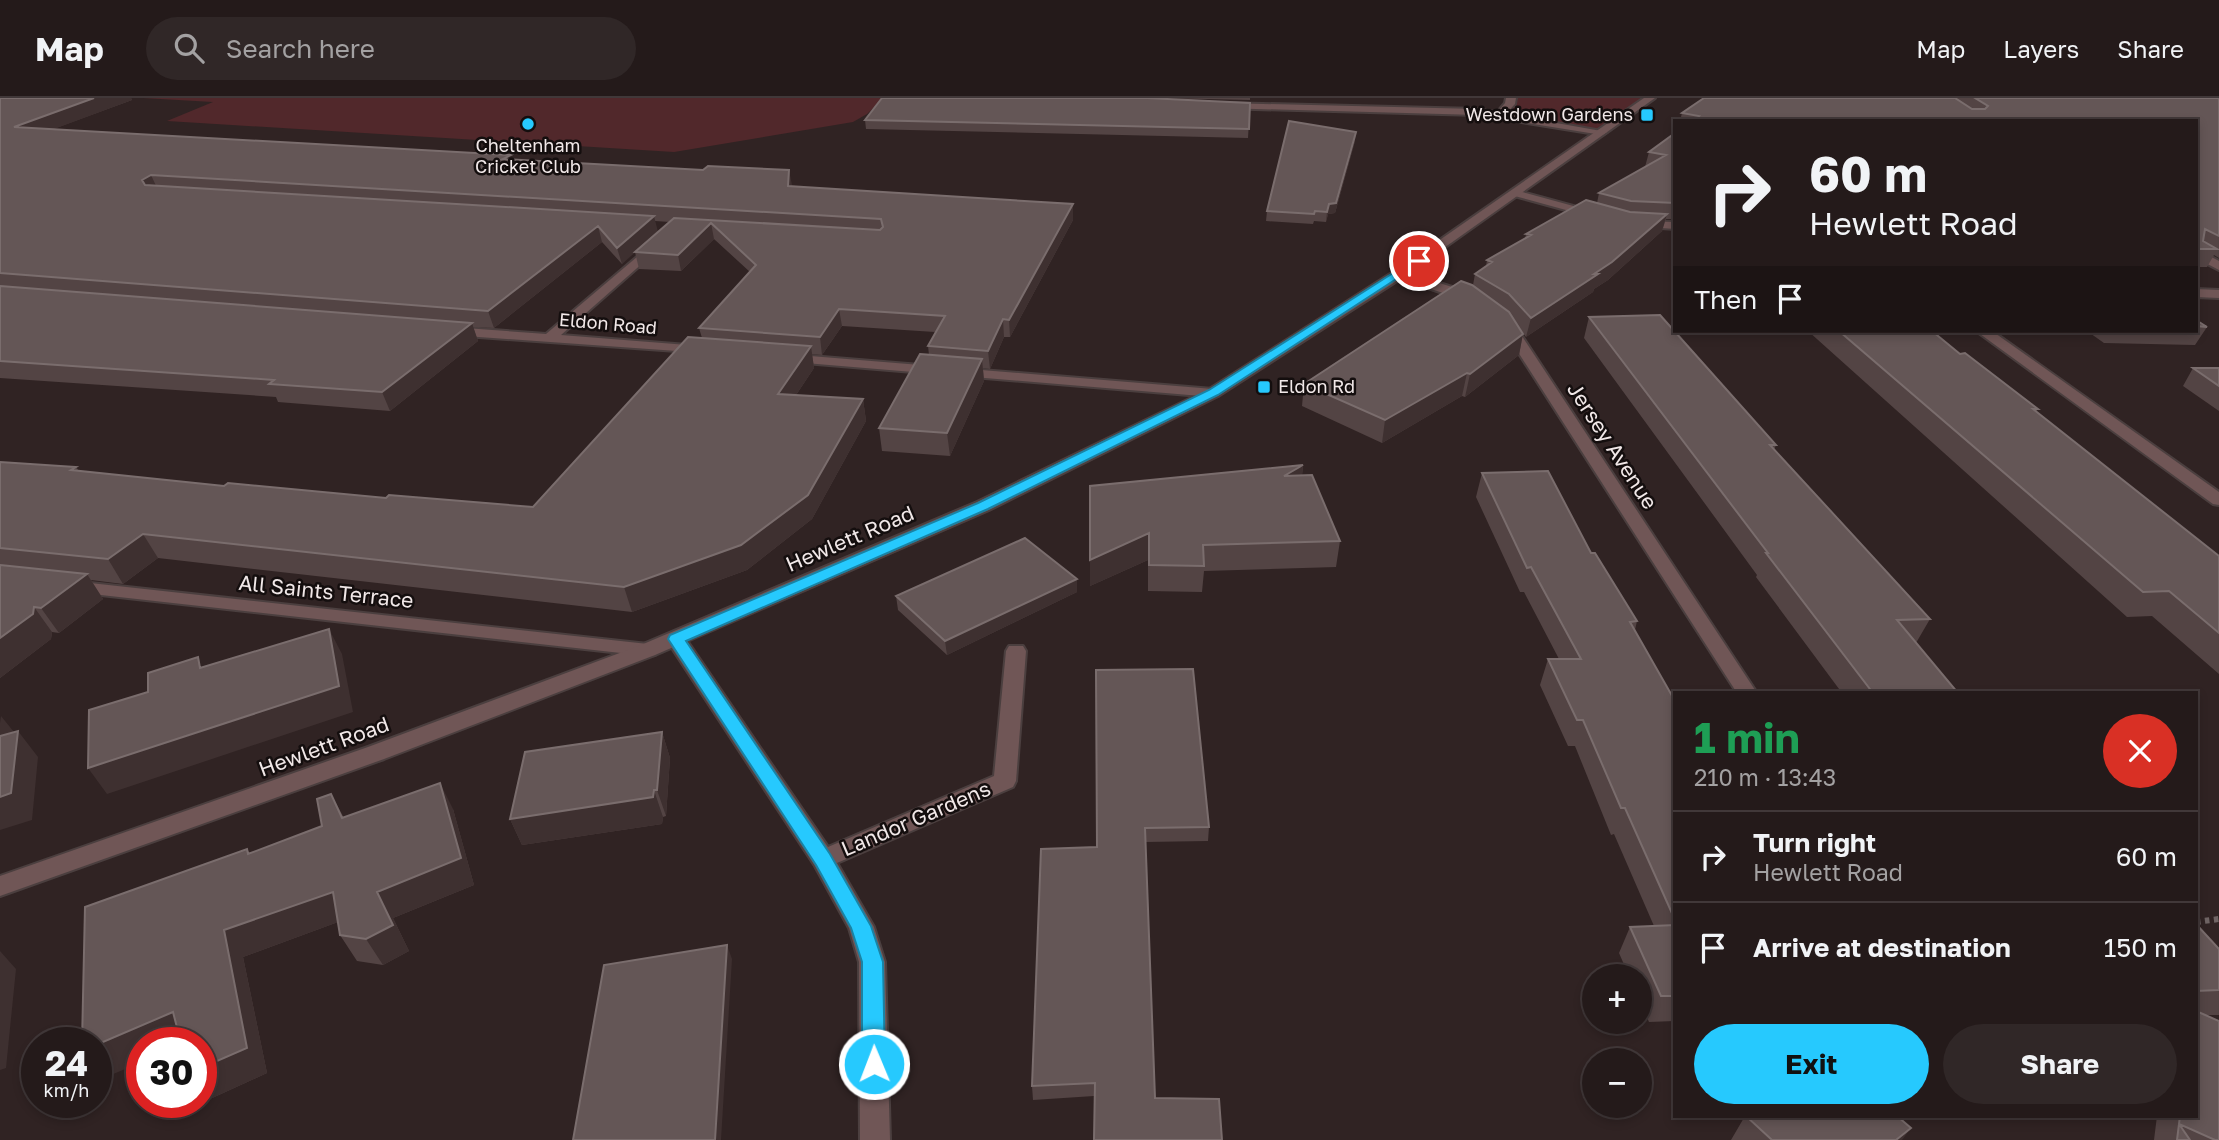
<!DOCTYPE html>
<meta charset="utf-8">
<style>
:root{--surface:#241a1a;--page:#302727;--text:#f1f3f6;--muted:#a3a1a2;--line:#413839;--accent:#26c9fe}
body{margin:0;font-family:"Golos Text",sans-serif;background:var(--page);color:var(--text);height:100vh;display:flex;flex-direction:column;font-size:26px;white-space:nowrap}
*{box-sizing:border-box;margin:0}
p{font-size:23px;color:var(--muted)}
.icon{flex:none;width:38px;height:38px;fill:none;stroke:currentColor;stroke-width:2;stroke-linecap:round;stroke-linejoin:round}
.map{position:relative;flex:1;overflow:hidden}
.panel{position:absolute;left:1673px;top:593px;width:525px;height:427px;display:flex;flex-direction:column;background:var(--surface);border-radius:0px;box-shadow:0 4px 10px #0003,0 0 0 2px var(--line)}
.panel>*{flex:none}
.guide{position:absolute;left:1673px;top:21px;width:525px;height:214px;border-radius:0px;box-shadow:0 4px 10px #0003,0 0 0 2px var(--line);background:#241a1a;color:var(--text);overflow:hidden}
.fabs{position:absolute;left:1582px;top:866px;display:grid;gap:14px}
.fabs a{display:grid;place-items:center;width:70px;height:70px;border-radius:50%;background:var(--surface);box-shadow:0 4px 10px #0003,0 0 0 2px var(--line);font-size:35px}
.speed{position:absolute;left:21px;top:929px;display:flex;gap:14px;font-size:35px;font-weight:700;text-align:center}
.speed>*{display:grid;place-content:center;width:91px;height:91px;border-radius:50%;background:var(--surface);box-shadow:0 4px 10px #0003,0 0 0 2px var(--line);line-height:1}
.speed small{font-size:18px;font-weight:400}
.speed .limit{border:10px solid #d22;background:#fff;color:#111}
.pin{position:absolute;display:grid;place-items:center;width:60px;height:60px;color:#fff;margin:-30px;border:4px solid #fff;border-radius:50%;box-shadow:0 2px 7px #0007}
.me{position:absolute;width:77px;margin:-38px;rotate:359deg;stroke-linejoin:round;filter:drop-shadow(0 0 5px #0008)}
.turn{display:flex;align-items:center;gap:24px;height:147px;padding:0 21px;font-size:32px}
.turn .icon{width:91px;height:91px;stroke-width:2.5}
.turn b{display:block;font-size:49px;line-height:60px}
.then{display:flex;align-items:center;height:66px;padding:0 21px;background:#0003;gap:14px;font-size:26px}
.round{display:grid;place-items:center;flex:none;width:74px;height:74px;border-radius:37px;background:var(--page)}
.overview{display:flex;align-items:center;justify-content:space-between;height:119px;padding:0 21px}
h1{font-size:42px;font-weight:700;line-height:52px;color:#1e9e55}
.button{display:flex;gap:14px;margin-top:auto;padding:14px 21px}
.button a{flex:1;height:80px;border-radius:42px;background:var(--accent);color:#111;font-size:28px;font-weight:700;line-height:80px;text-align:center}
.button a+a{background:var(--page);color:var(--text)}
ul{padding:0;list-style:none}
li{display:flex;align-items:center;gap:21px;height:91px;padding:0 21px;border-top:2px solid var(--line)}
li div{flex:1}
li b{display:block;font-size:26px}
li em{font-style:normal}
header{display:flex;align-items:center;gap:42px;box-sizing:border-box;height:98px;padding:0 35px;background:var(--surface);border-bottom:2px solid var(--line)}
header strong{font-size:33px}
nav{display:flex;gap:38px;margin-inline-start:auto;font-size:24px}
.search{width:490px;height:63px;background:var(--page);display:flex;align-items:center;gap:18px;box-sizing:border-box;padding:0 24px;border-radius:38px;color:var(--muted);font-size:26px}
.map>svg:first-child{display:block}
.green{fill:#51282b}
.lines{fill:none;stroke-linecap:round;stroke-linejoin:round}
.service-casing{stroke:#4b3f3f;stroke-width:4}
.minor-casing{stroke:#4b3f3f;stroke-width:4}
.tertiary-casing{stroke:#4b3f3f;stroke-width:4}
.path{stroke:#6f6464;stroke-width:6;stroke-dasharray:4.5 4.5;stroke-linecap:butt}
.service{fill:#705656;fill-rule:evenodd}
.minor{fill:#705656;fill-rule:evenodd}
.tertiary{fill:#705656;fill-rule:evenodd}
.wall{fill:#534444}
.shaded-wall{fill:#3e3030}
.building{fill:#645656;stroke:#7a6d6d;stroke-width:2}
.route{fill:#26c9fe;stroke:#1983a5;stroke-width:2}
.poi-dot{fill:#26c9fe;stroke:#140e0e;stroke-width:2.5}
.labels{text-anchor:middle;stroke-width:5;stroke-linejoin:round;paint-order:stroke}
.far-poi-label{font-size:18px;fill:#f1e8e8;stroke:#140e0e;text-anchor:end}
.far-street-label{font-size:18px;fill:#f1e8e8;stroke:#140e0e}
.street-label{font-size:21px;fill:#f1e8e8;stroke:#140e0e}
</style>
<header>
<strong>Map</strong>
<div class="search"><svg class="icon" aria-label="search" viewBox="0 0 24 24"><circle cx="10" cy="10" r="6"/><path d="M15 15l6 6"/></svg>Search here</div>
<nav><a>Map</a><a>Layers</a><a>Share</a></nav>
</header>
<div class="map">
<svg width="2219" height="1042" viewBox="0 0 2219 1042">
<rect width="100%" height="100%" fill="#302323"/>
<path class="green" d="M143,0H884L867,16L853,24L674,54L167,23L213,4Z
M1511,0H1650L1602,34L1500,17Z"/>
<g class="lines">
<defs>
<path id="service" d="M1506,0H1516L1515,6L1503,19H1497L1495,17L1505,5Z
M1515,92L1599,115L1601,117L1595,120L1511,97V93Z
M1638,123L1675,124V131L1634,128V124Z"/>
<path id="minor" d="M1224,5L1478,11L1607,34L1602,37L1478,17L1221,10L1219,8Z
M657,142L661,143V149L561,237L700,248L705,249V255L451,237L444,233L451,229L546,236Z
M1399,172L1477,197L1479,200L1472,204L1467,203L1395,179L1393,176Z
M2196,191L2219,192V200L2196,199Z
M1507,222L1514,226L1757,595H1737L1500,226Z
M1976,233H1992L2219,394V407L2213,406Z
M786,256L1213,291L1220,295L1213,299L781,263L779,260Z
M72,483L648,546L655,547L658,552L655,557L648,558L65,493L63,489Z
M676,535L683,537L828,749L994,678L1006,553L1009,548H1023L1026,553L1016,683L1013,689L837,765L874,829L885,864L890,1042H860L859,864L849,830L815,768L666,541L669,537Z"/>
<path id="tertiary" d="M1644,0H1655L1403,179L1218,298L989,412L655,557L384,661L0,798V778L368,649L641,547L977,404L1208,292L1395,173Z
M2196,151L2219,163V172L2196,160Z"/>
</defs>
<use href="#service" class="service-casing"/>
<use href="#minor" class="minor-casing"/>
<use href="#tertiary" class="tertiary-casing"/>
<path class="path" d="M2196,824L2219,821"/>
<use href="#service" class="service"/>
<use href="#minor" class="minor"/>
<use href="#tertiary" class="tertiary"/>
</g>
<path class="wall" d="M0,0H131L132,2L53,31L512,62L792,88L1073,122L1010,239H1004L990,271L983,270L984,283L950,358L882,353L879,330L929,257L928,248L935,234L842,228L822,257L812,256L814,270L796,297L863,301L866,323L812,421L747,472L632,514L158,460L123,486L91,482L103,501L59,535L52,534L51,541L0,580V364L76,369L79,373L224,388L386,400L533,409L702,240L699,230L750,174L714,141L681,173L639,171L635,154L670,124L655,123L622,166L602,144L494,230L473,229L478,243L390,313L278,304L276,299L0,280Z
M1162,0H1250V2Z
M1704,0H2219V160L2214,157L2207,169H2196V23H1680L1682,15Z
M1250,5L1248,40L866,31L865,22Z
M1675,35V121H1666L1662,133L1608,182L1594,191L1593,194L1526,239L1523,235L1519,257L1465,299L1462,298L1382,345L1302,308L1304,286L1473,187L1475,176L1486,168L1487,162L1525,141L1526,136L1597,105L1599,95L1645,69L1649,54Z
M1355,43L1335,115L1328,116L1326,124L1314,123L1313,126L1266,123L1267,113Z
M1589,219L1776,347L1774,352L1930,521L1916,545L1958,595H1842L1756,479L1757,477L1584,240Z
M2196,222L2207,229L2195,247L2104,245L2087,233H2196Z
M1808,233H1932L1960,256L2038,311L2036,314L2219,458V576L2152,518L2127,519Z
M2193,270H2219V313L2183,288Z
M1303,367L1302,378L1340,443L1336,469L1204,473L1202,494L1148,493V462L1090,488V388Z
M1482,375L1591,455L1637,523L1635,532L1675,603V923L1649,924L1640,904V878H1629L1619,855L1630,829L1654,828L1614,736L1611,737L1575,648H1568L1540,587L1548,561H1559L1524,494H1520L1476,399Z
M1077,494L947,557L898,512L896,498Z
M1096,572L1209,729L1208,743L1145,744L1155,1000L1222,1042L1094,998L1033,1002L1032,988L1097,749Z
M662,634L670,660L666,718L663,719L662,726L522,747L510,721Z
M331,696L344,720L453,711L474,787L393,820L409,853L383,867L357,863L340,837L338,824L243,859L267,975L210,1001L201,945H142L106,979L247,751L250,755L322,728Z
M2196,826L2219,851V917H2204L2219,1042H2154L2157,1018H2196Z
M1745,1018H1897L1902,1042H1731Z"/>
<path class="shaded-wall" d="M94,0H131L132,2L22,43L14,29Z
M1356,34L1355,43L1335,115L1328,116L1326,124L1327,114Z
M789,72L792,87L791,103L788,88Z
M151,77L158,92L149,98L142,82Z
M1073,106V122L1010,239L1009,222Z
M1667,116L1662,133L1608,182L1594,191L1593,194L1526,239L1531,220Z
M654,118L658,134L622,166L617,150Z
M711,125L714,141L681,173L678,157Z
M598,128L602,144L494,230L488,213Z
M839,211L842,228L822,257L820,239Z
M1003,221L1004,239L990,271L988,253Z
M472,225L478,243L390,313L382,294Z
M1523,236L1519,257L1465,299L1470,276Z
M811,248L814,270L782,318L778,296Z
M982,261L984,283L950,358L947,335Z
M1467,275L1462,298L1382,345L1385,322Z
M863,301L866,323L812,421L747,472L632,514L624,489Z
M1303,367L1300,393L1284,378Z
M1149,435L1148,462L1090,488V462Z
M143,436L158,460L123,486L108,461Z
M87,476L103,501L59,535L41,510Z
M1077,481V494L947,557L945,543Z
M34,509L52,534L51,541L0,580V540Z
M329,531L342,556L353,614L107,696L88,670Z
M1,618L18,639V633L38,659L32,722L0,732V625Z
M662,634L670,660L666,718L657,692Z
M440,685L453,711L474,787L393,820L409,853L383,867L366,841L377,794Z
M654,692L663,719L662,726L522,747L510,721Z
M333,794L349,820L243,859L267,975L210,1001L201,991V970L224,832Z
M727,847L732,861L721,1042H715Z
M0,853L16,871L6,970L0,972Z
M173,914L184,945H142V964L106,979L96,968V947Z
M1911,1030L1902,1042H1896Z"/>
<path class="building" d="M0,0H94L14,29L511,57L503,61L703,72L708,68L789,72L788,88L1073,106L1009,222L1003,221L988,253L928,248L945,218L839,211L820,239L699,230L756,167L711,125L678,157L635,154L674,120L880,132L883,129L881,121L151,77L142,82L145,87L654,118L617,150L598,128L488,213L0,175Z
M882,0H1147L1250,5L1249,31L865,22Z
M1704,0H1955L1972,11H1985L1988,8L1975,0H2219V138L2205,131L2203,143L2217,151H2196V23H1693L1699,18L1682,15Z
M1289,23L1356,34L1336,105L1329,106L1327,114L1315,113L1314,116L1267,113Z
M1675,35V105L1631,103L1599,95L1666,57L1649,54Z
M1586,102L1630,114L1667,116L1612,164L1594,176H1598L1531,220L1509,196L1475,176L1492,164L1487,162L1531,137L1526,136Z
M1461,183L1472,187L1509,214L1523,236L1470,276L1467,275L1385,322L1304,286Z
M0,188L472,225L382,294L269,286L274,282L0,263Z
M1660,217L1776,347H1770L1930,521L1897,522L1958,595H1873L1766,455H1768L1589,219Z
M2196,222L2207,229L2196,228Z
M1839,233H1932L1960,256L1965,255L2038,311H2033L2219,458V535L2169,493L2143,494Z
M688,239L811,248L778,296L863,301L808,397L741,447L624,489L143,436L108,461L0,450V364L76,369L71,372L224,388L228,385L386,400L389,397L533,409Z
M920,256L982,261L947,335L879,330Z
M2193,270H2219V288Z
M1303,367L1284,378L1312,377L1340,443L1203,447L1204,468L1149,467V435L1090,462V388Z
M1548,373L1591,455H1595L1637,523L1630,524L1675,603V822L1625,710H1621L1583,622H1577L1548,561H1581L1531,469L1527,470L1482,375Z
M1025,440L1077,481L945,543L896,498Z
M0,467L87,476L41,510L34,509L33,516L0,540Z
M329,531L339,588L88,670L89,612L148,594V575L198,559L200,570Z
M1193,571L1209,729L1145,730L1155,1000L1219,1001L1222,1042H1094L1095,985L1032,988L1041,751L1097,749L1096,572Z
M18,633L11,695L0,699V638Z
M662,634L657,692H654L653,699L510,721L525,654Z
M440,685L461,760L377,794L393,827L366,841L340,837L333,794L224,832L247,950L201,970V945H181L173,914L96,947V945H82L85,809L247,751L248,756L322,728L317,701L331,696L342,720Z
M2196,826L2219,851V892L2196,893Z
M1675,827V898H1661L1630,829Z
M727,847L715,1042H573L604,867Z
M2196,913L2219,923V1042H2215L2179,1026L2180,1018H2196Z
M1746,1018H1897L1911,1030L1896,1042H1772Z
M2179,1026L2190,1042H2177Z"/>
<path class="route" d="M1415,161L1424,163L1218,297L988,411L686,543L830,756L871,828L883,864L885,966L882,973L874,976L865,973L862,966V864L851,830L816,767L668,541L670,537L978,405L1209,292Z"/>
<g class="poi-dot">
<rect x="1640" y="10" width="14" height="14" rx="3.5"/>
<circle cx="528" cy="26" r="7"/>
<rect x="1257" y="282" width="14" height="14" rx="3.5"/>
</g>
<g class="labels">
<g class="far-poi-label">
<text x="1633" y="23">Westdown Gardens</text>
<text x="528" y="54" text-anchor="middle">Cheltenham<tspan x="528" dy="21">Cricket Club</tspan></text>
<text x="1278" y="295" text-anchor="start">Eldon Rd</text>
</g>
<g class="far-street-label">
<text transform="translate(608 226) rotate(5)" y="6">Eldon Road</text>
</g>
<g class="street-label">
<text transform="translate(1612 348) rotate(57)" y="7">Jersey Avenue</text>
<text transform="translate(850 441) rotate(-23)" y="7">Hewlett Road</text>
<text transform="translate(326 494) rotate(6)" y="7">All Saints Terrace</text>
<text transform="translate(324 649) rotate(-20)" y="7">Hewlett Road</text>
<text transform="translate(916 721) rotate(-23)" y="7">Landor Gardens</text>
</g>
</g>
</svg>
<div class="fabs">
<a>+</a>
<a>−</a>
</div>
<div class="speed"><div>24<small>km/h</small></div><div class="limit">30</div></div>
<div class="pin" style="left:1419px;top:163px;background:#d93025"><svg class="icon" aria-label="arrive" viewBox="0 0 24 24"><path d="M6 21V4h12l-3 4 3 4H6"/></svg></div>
<svg class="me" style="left:874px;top:966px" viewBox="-20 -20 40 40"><circle r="17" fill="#26c9fe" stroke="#fff" stroke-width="3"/><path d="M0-11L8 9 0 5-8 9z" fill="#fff"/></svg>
<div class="guide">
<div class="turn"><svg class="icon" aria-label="right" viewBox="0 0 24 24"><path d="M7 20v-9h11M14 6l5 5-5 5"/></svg><div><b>60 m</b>Hewlett Road</div></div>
<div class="then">Then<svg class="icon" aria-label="arrive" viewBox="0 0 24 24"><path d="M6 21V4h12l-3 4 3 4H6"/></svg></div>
</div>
<section class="panel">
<div class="overview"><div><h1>1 min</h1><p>210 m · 13:43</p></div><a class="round" style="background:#d93025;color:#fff"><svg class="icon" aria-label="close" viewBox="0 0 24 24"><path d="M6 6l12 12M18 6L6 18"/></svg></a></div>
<ul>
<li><svg class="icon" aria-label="right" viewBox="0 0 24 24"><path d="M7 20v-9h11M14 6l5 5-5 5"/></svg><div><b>Turn right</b><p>Hewlett Road</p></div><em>60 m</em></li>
<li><svg class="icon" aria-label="arrive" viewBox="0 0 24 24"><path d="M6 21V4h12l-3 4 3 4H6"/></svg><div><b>Arrive at destination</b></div><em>150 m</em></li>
</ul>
<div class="button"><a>Exit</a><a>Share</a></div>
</section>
</div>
